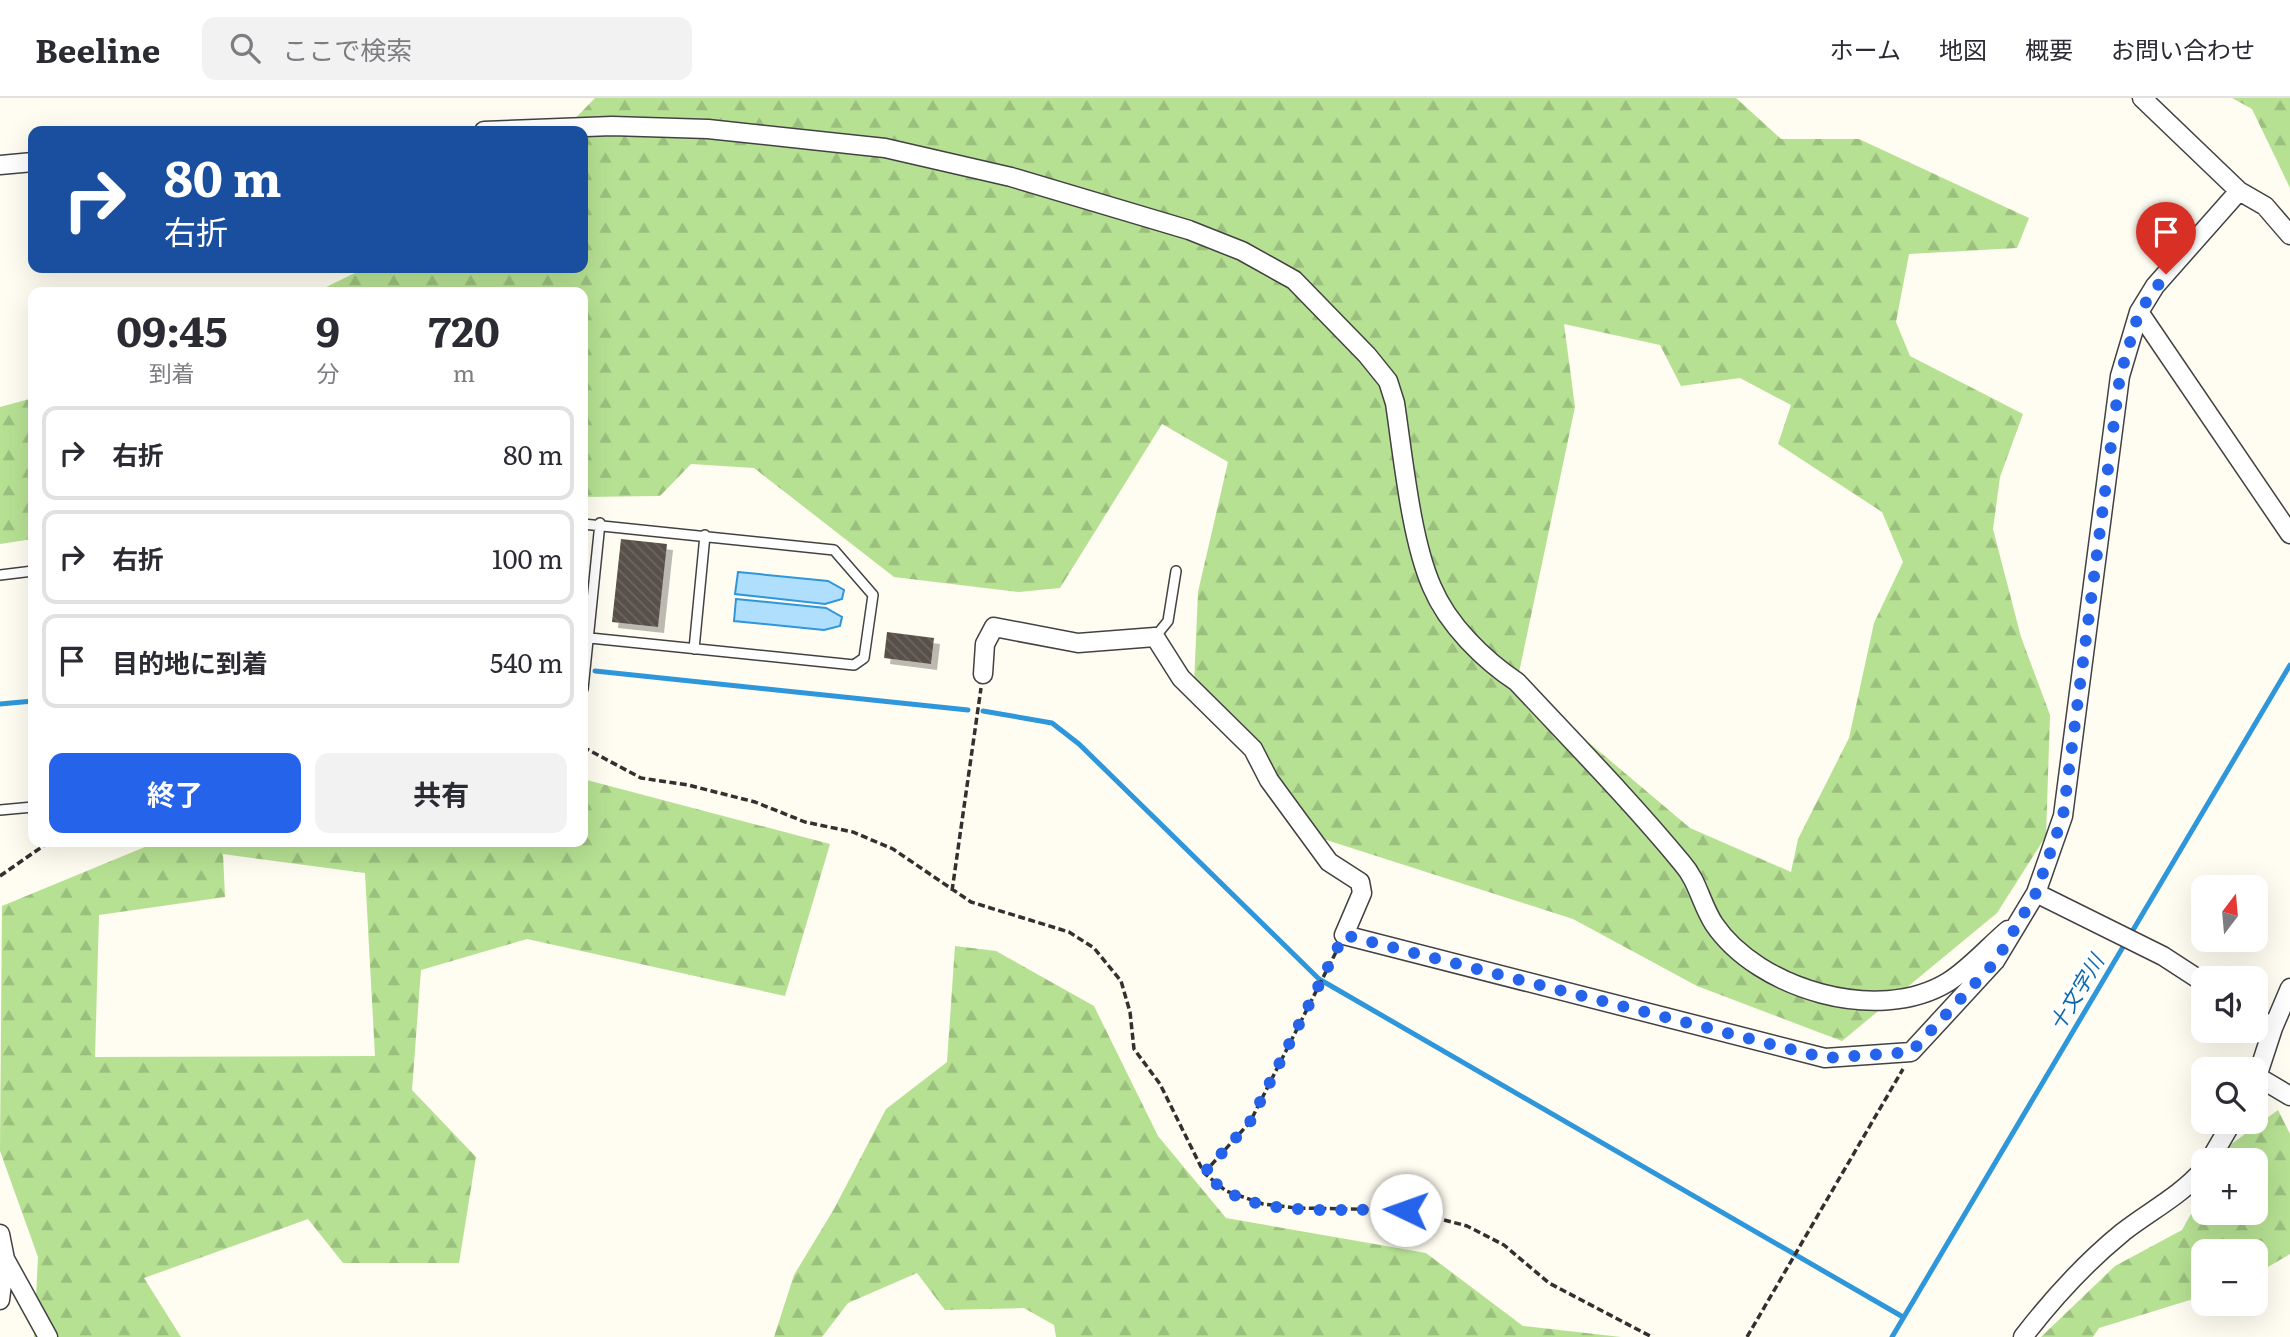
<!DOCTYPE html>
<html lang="ja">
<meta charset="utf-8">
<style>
:root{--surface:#fff;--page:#f2f2f3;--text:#2b2b33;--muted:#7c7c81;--line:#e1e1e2;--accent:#2563eb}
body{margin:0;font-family:Literata,"Noto Sans JP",serif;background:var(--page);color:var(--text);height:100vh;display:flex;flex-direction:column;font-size:26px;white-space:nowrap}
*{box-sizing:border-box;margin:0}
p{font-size:23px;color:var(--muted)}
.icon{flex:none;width:38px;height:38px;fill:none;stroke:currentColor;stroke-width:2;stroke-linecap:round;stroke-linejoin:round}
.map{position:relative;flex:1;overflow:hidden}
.drawer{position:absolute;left:28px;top:189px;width:560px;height:560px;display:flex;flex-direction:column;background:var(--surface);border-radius:14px;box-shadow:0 7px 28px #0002}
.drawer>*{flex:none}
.hud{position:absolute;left:28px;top:28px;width:560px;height:147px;border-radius:14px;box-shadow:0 7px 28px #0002;background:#1a4fa0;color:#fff;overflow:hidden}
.needle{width:46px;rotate:16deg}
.fabs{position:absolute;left:2191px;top:777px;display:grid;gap:14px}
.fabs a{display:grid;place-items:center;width:77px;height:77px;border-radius:14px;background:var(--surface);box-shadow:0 7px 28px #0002;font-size:35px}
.pin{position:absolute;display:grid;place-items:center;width:60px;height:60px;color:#fff;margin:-72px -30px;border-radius:50% 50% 50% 0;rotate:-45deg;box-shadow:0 0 7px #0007}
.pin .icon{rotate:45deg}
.me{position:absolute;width:77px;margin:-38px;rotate:273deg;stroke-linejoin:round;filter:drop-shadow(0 0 5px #0008)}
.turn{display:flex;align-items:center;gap:24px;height:147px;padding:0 21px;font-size:32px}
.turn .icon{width:91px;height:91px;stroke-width:2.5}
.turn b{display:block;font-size:49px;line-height:60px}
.eta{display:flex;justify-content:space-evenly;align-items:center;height:119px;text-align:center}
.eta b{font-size:42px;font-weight:700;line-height:49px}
.action{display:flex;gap:14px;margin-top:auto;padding:14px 21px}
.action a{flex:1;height:80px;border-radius:14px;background:var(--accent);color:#fff;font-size:28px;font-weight:700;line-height:80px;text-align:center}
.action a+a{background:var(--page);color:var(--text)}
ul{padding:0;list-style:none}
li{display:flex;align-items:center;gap:21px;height:94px;margin:0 14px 10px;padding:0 7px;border:4px solid var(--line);border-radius:14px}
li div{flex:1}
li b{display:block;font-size:26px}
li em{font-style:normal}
header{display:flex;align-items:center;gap:42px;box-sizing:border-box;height:98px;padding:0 35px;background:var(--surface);border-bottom:2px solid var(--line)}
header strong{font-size:33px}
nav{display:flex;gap:38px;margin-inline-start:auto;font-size:24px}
.search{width:490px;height:63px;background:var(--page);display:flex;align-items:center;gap:18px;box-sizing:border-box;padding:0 24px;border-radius:14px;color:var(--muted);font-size:26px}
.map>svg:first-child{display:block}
.forest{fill:url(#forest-firs);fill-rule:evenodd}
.water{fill:#afdffc;stroke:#2e96db;stroke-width:2}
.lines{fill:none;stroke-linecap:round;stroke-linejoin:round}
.stream{stroke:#2e96db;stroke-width:5}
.building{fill:url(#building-back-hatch);filter:url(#shadow)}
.lane-casing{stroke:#424242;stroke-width:12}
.street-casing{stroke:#424242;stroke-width:21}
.path{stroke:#313131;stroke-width:3.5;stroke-dasharray:7 3.5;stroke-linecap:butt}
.lane{stroke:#fff;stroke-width:9}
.street{stroke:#fff;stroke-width:18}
.route{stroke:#2563eb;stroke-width:12;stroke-dasharray:0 21.6}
.labels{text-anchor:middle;stroke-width:7;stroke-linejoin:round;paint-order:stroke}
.water-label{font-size:21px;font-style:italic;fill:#0a66af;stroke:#fff}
</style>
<header>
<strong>Beeline</strong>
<div class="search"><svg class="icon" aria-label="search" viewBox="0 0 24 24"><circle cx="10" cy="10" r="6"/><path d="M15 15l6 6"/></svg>ここで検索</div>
<nav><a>ホーム</a><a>地図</a><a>概要</a><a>お問い合わせ</a></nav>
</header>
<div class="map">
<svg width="2290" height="1239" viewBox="0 0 2290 1239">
<defs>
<pattern id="forest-firs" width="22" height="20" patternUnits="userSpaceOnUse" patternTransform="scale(1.75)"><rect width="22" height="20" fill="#b6e193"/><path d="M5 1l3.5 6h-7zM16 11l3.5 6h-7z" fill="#9bc07e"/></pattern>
<pattern id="building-back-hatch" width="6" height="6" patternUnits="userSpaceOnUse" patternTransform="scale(1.75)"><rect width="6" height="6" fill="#59504a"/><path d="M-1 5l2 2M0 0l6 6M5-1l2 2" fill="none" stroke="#6c6560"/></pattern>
<filter id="shadow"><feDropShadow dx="6" dy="6" stdDeviation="0" flood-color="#0004"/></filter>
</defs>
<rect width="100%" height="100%" fill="#fffcf1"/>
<path class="forest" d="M595,0H1736L1781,41H1859L2029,120L2017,150L1909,156L1896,224L1910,258L2023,316L2000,379L1993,431L2021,539L2050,617L2046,738L1997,815L1842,943L1697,888L1573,821L1317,739L1194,586L1198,494L1228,364L1162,326L1060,490L1019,494L894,479L754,370L691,366L660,398L583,399V194H316L365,170H583V33H563ZM1564,226L1660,247L1681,288L1740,280L1791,307L1778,346L1882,414L1903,464L1874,525L1849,640L1798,741L1791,774L1690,730L1517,584L1575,309Z
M2232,0H2290V90L2252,11Z
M33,300V441L0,446V309Z
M583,681L830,746L785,898L527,841L421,872L412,992L476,1059L459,1165H343L308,1121L144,1180L181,1239H34L38,1159L0,1053L2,808L157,744H583ZM223,756L365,775L375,958L95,959L99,817L225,799Z
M955,848L996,853L1094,908L1158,1038L1226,1120L1426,1155L1523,1228L1621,1239H1056L1054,1227L1024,1210L945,1212L917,1175L848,1205L822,1239H774L794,1177L834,1111L886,1011L947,964Z
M2278,1012L2290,1036V1156L2256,1176V1153H2203V1198L2099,1230L2093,1239H2041L2115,1168L2182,1132L2203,1094V1115H2256V1062H2221L2230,1047Z"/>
<path class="water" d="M738,474L828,483L844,492L842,501L825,506L735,496Z
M736,501L826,510L842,519L840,528L824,532L734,523Z"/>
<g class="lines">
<path class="stream" d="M595,573L968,612
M0,606L33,603
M983,613L1052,625L1079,646L1319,881L1903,1219
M1892,1239L2290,567"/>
</g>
<path class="building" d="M621,441L667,446L658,529L612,524Z
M887,534L934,540L931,566L884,560Z"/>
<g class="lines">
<defs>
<path id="lane" d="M583,426L834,452L873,497L864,560L854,567L590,540
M0,477L33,473
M1155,539L1168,523L1176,473
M694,551L705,437
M583,591L600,425
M0,712L33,709"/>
<path id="street" d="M2142,0L2239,93L2265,108L2290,137
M484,33L612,28L708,31L885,50L1011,79L1189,132L1242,153L1294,182L1367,257L1388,283L1395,305C1403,358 1411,442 1432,489C1448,527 1484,562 1517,584C1573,644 1630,702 1682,765C1698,783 1701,806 1714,826C1758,891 1878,927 1948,884C1969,871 1989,848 2008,832
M0,67L33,64
M2139,214L2290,436
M983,576L985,546L994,529L1078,545L1155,539L1181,580L1253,651L1269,682L1329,764L1360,784L1362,795L1344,837L1825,960L1911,954L1995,863L2036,795L2063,718L2120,278L2139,214L2155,188L2239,93
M2036,795L2163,858L2203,884
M2256,919L2273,930L2290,890
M2258,979L2290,998
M2256,982L2273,930
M2210,1062L2232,1024
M0,1136L5,1161L48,1239
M0,1202L5,1161
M2023,1239C2053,1200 2085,1165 2123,1134C2150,1113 2180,1098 2203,1072"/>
</defs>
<use href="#lane" class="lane-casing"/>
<use href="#street" class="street-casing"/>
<path class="path" d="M583,649L641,680L688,687L755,704L805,724L853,734L893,751L971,804L1069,834L1094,850L1121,883L1130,914L1134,951L1160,986L1204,1075L1226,1093L1263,1106L1296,1110L1406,1112L1467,1128L1504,1147L1549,1185L1652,1239
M0,778L49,744
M952,793L981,590
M1204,1075L1250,1024L1337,852
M1747,1239L1903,971"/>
<use href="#lane" class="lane"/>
<use href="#street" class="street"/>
</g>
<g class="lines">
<path class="route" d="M1406,1112C1354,1109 1269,1121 1225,1092C1218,1088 1211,1081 1204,1075L1250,1024L1344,837L1825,960L1911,954L1996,863L2036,795L2063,718L2120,278L2139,214L2166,176"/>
</g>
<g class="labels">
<g class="water-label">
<text transform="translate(2077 895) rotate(-59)" y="7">十文字川</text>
</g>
</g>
</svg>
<div class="fabs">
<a><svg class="needle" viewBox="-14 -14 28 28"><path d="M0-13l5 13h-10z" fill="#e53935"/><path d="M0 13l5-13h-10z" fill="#7c7c81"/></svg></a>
<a><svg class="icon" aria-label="sound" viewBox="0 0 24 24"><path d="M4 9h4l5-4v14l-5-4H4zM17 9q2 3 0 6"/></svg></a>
<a><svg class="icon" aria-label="search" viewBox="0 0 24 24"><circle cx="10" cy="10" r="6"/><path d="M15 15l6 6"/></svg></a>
<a>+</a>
<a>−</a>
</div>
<div class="pin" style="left:2166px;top:176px;background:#d93025"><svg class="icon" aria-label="arrive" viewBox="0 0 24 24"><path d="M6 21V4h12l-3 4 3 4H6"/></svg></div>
<svg class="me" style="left:1406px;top:1112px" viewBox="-20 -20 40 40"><circle r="19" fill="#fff"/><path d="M0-13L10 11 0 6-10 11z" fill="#2563eb"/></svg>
<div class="hud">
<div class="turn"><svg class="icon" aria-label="right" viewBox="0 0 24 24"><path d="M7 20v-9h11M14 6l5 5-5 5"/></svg><div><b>80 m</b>右折</div></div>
</div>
<section class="drawer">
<div class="eta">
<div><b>09:45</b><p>到着</p></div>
<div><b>9</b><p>分</p></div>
<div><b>720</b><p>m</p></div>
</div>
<ul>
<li><svg class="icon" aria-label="right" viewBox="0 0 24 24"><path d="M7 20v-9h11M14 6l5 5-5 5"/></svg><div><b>右折</b></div><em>80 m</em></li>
<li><svg class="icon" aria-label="right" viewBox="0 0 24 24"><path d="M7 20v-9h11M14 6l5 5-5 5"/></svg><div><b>右折</b></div><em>100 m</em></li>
<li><svg class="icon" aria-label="arrive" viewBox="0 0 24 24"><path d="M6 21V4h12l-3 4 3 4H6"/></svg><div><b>目的地に到着</b></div><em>540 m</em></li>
</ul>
<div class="action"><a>終了</a><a>共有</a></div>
</section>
</div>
